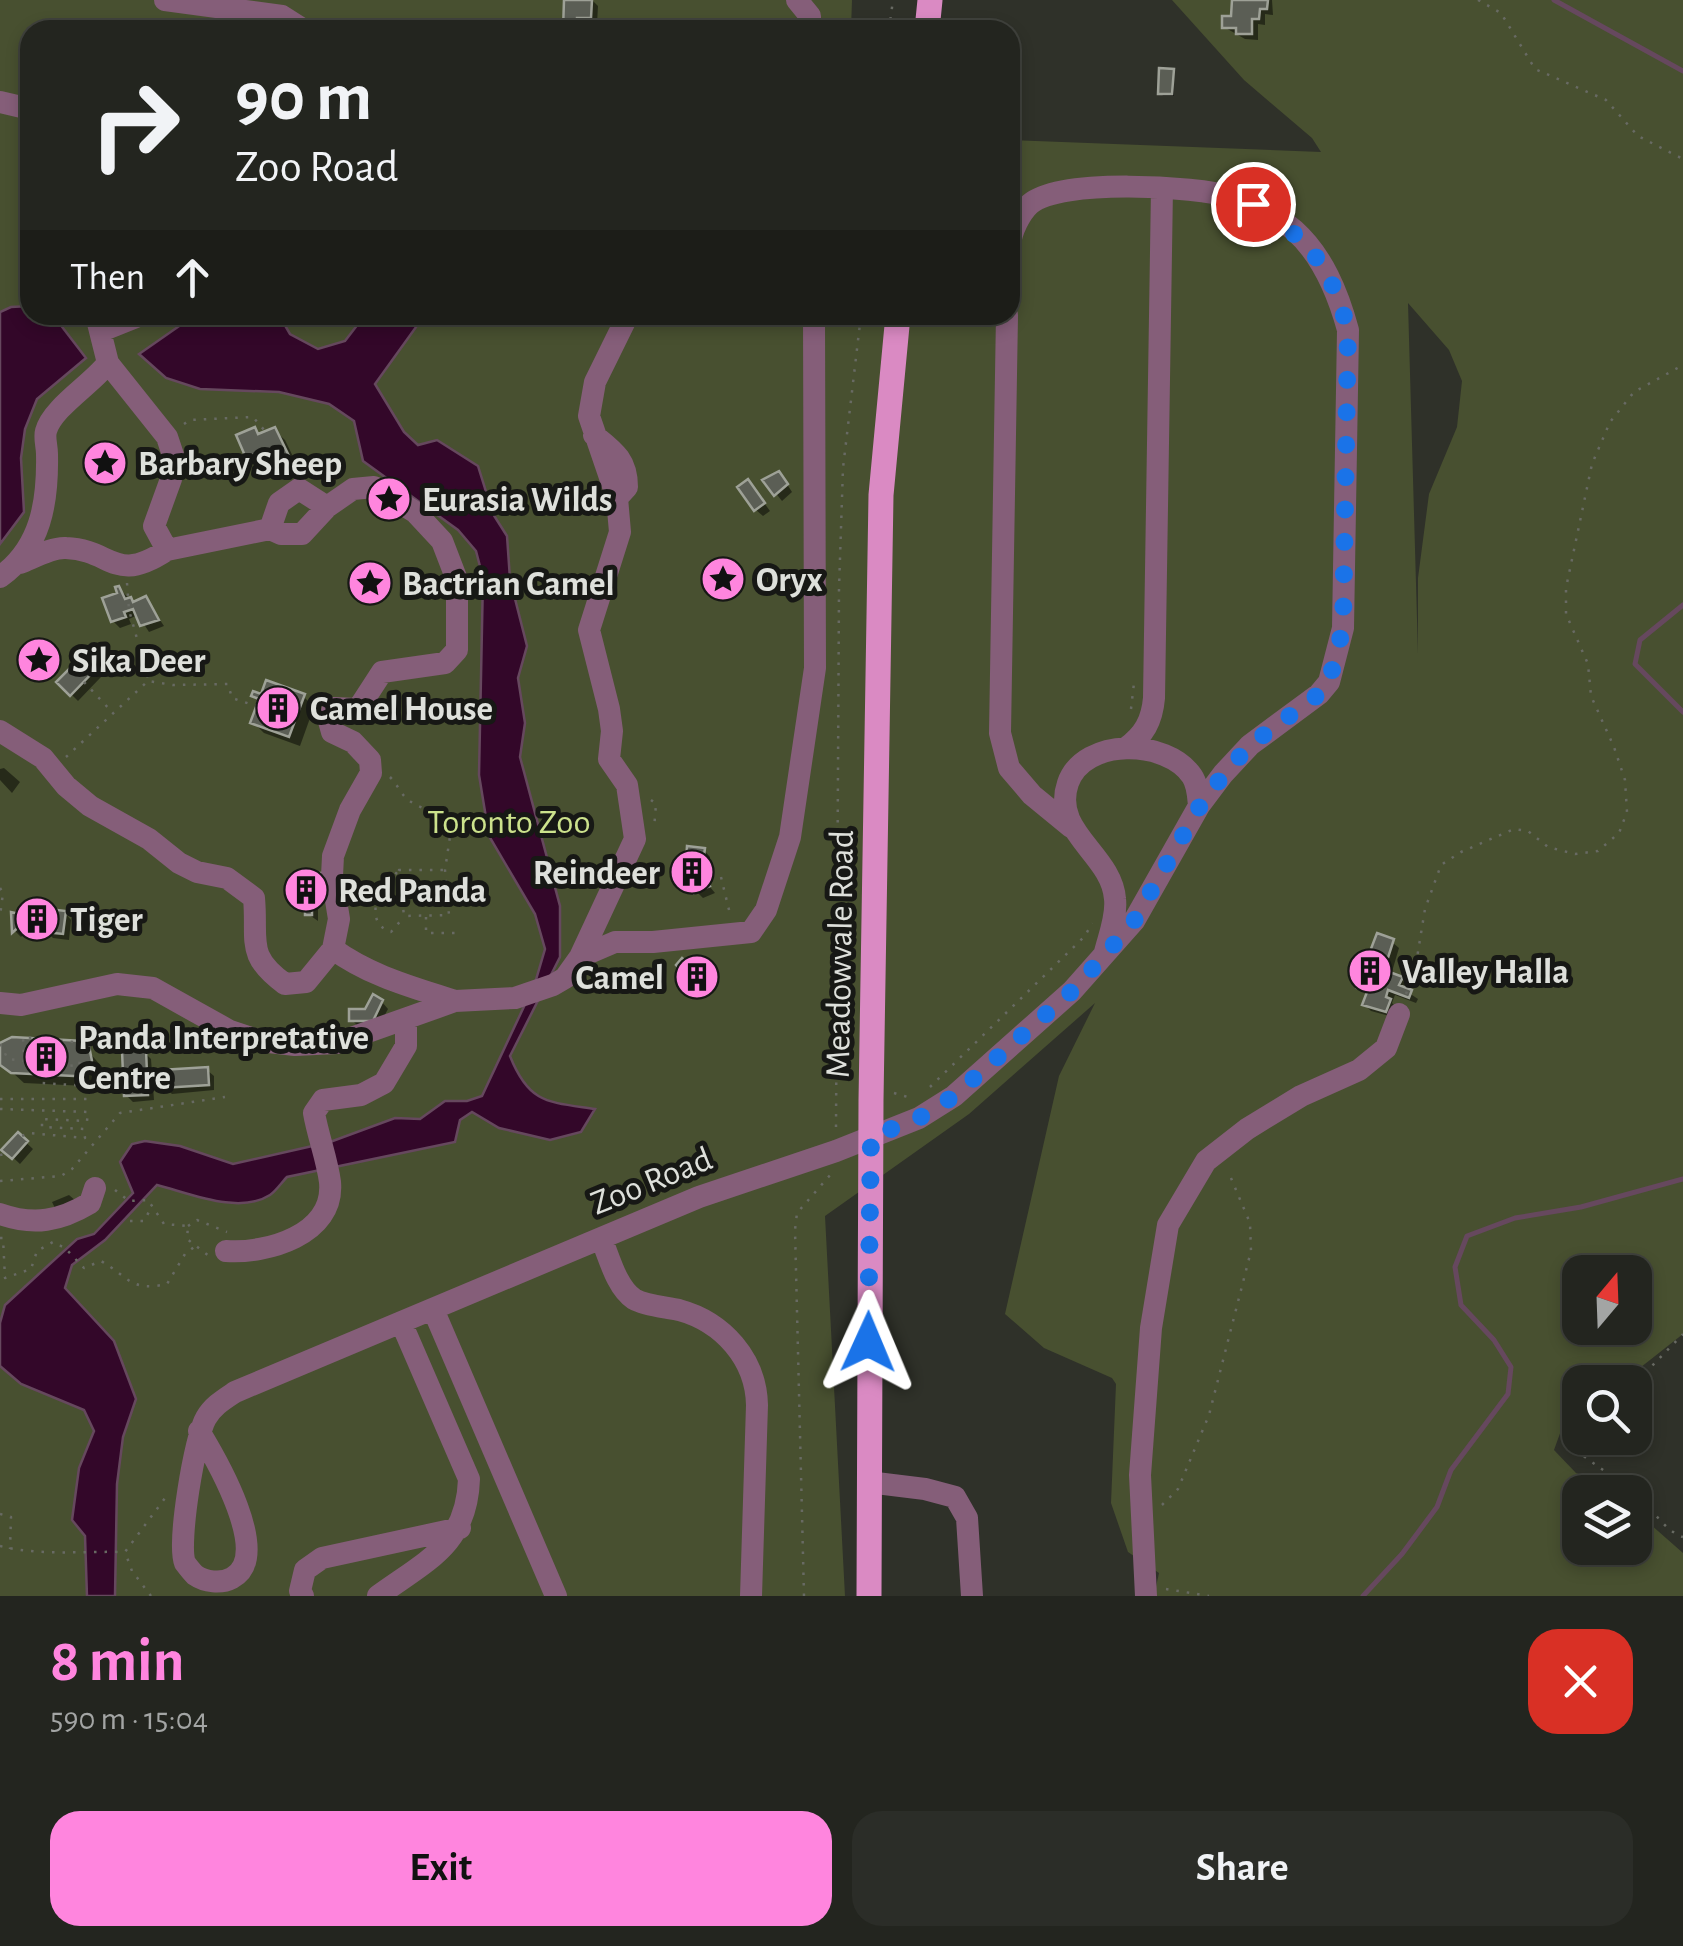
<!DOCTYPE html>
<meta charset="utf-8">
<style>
:root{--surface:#23251f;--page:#2b2d28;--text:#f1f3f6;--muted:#a3a5a4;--line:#40423d;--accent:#ff85de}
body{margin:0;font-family:"Alegreya Sans",sans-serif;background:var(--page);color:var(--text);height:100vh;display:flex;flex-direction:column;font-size:38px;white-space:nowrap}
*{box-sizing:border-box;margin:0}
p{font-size:32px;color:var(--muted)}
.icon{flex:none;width:55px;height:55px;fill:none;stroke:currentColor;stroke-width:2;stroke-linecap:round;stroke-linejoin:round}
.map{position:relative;height:1596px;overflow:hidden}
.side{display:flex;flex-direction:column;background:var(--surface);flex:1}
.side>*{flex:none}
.guide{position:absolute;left:20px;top:20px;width:1000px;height:305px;border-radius:30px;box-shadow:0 5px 15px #0003,0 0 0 2px var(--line);background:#23251f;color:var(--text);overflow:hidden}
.needle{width:65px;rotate:19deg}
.buttons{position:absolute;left:1562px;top:1255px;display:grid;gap:20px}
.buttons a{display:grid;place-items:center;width:90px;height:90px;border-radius:20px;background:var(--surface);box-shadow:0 5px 15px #0003,0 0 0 2px var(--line);font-size:50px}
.pin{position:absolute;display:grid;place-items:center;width:85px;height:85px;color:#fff;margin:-42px;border:5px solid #fff;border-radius:50%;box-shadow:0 2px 10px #0007}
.me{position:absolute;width:110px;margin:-55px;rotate:1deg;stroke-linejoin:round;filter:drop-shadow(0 0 8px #0008)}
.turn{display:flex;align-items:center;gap:35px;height:210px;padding:0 50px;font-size:45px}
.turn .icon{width:130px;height:130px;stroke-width:2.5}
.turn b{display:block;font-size:70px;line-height:85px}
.then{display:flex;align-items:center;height:95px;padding:0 50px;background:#0003;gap:20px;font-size:38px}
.round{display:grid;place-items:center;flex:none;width:105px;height:105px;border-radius:30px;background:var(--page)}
.head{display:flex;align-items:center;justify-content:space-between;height:170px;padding:0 50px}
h1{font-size:60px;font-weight:600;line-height:75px;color:var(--accent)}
.primary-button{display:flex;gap:20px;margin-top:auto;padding:20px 50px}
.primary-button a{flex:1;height:115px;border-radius:30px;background:var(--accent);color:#111;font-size:40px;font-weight:600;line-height:115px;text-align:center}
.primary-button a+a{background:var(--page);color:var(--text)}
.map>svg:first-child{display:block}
.green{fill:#485030;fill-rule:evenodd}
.water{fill:#330729;stroke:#66485e;stroke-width:2.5}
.shadow{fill:#0007}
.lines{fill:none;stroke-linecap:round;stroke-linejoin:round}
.stream{stroke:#66485e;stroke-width:5}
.building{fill:#5b5e55;stroke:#9ea197;stroke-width:2.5}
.path{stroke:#686a63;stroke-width:2.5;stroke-dasharray:2.5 8;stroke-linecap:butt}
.minor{stroke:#855e79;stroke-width:22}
.major{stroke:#da8ac3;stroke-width:25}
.route{stroke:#1a73e8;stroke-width:18;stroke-dasharray:0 32.4}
.labels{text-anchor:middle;stroke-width:10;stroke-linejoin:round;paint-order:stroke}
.poi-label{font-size:35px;font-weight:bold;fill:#dee0db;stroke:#171815;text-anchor:start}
.park-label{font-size:35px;fill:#cce28c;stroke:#171815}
.street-label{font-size:35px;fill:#dee0db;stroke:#171815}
</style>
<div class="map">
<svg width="1683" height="1596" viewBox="0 0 1683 1596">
<rect width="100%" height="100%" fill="#2f3129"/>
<path class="green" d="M0,0H852L851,30H30V315H1010V140L1321,152L1312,138L1244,80L1172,0H1683V1334L1622,1382H1580V1407L1567,1414L1554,1450L1576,1473L1627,1492H1580V1548H1635V1504L1650,1524L1683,1553V1596H1154L1159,1573L1128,1552L1111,1503L1116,1384L1112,1378L1044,1348L1005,1314L1059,1076L1095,1003L969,1114L825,1216L845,1596H0ZM1408,303L1449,350L1462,381L1457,427L1429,494L1418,578V654ZM1580,1272H1635V1328H1580Z"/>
<path class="water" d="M30,306V315H53L86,358L37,399L25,429L21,458L24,512L0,544V312L11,307Z
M195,315H279L290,334L318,349L345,341L365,315L424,316L375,384L404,432L418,445L437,440L478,466L493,514L507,536L510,579L527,646L518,678L525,723L520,757L560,906V957L510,1056C529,1104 548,1102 595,1109L581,1132L550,1140L499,1128L472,1112L460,1120L455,1142L287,1177C282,1182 276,1191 270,1195C239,1215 189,1193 157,1185L105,1240L72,1265L65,1288L114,1341L136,1399L123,1437L117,1484L115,1596H87L85,1536L72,1520L79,1468L94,1431L84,1410L21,1384L0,1366V1323L5,1305L77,1239L94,1234L133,1193L120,1162L132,1144L145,1141L180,1146L233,1164L330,1142L395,1118L420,1119L445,1101H467L482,1096L535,983L545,949L535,914L489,836L479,775L483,578L476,551L458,530L363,461L354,421L329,404L279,392L200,389L166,378L139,354Z"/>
<path class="shadow" d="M566,0H592L598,6L597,24H583L582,30H566Z
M1234,0H1272L1273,15L1265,14V25L1258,24V40L1245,39L1224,27L1234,19Z
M1173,71L1174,96H1163L1161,93Z
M254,430L260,436L274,430L285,440L298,467L282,475L271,462L259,467L248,457Z
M766,481H785L792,492L782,501Z
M754,489L770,511L763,516L756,510Z
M119,588L135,605L146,599L164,626L149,632L138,615L129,619L131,624L120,628L113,621Z
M83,659L101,677L78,701L59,682Z
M254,696H303L314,707L300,746L264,733L253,722L261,702Z
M4,768L20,782L12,793L0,780V769Z
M689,849L704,850L710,857V861L702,860L701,877L703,884L706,882L715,893L703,898L697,892Z
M302,876L333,891H318V921L308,914V900L302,894Z
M43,911L65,913L71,920L69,940L53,938L46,931L30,929L21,937L15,931L14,915Z
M1392,942L1399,948L1391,975L1401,979L1408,986L1406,991L1418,999L1416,1003L1395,995L1392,1003L1397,1008L1393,1017L1371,1011L1365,1005L1367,994L1354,975L1366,970Z
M680,965L698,976L708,967L718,978L704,992Z
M382,1002L388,1009L379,1026L359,1027L352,1020Z
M82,1044L102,1067L99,1078L86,1086L24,1083L1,1062L0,1048Z
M145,1053L151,1059L154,1100L133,1102L126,1095Z
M207,1070L214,1076V1090L172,1094L165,1087Z
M18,1135L33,1149L20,1164L5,1150Z
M69,1195L76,1201L58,1214L52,1202Z"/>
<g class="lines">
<path class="stream" d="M1554,0L1683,71
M1683,605L1640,640L1635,664L1683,712
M1363,1596L1402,1554L1437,1507L1451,1470L1508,1394L1511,1367L1494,1340L1461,1305L1455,1267L1467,1236L1515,1218L1581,1207L1683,1179"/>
</g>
<path class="building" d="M564,0H592L591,18H577V30H563Z
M1232,0H1268L1267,9H1260L1259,19H1252V34H1236V28H1222V16H1231Z
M1159,68L1174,69L1172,94H1158Z
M255,427L258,434L275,427L289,456L270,466L262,451L246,458L236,435Z
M779,471L788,484L774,496L762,480Z
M748,479L765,503L754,511L737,487Z
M119,586L125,599L131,597L133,602L146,596L159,620L140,626L133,609L124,612L126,617L111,622L102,598L117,593L115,587Z
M83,655L96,669L70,696L56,682Z
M266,680L305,694L289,737L250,723L259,699L251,696L253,691L261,694Z
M687,846L705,848L704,856L696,855L695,869L699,883L707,879L710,886L694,893L686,862Z
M300,873H327V886H312V915H305V895H300Z
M30,904L40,905V908L66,911L63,934L44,932L38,925L22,924L12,933L11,912L20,914Z
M1377,933L1394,939L1384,970L1403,977L1399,985L1412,990L1409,998L1388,990L1386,997L1391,999L1386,1012L1362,1005L1367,992L1357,988L1360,979L1351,975L1355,963L1364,967Z
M682,958L698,972L708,964L713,970L696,987L676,965Z
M373,994L383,1000L373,1021H349V1009H365Z
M12,1037L83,1041L89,1046L92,1061L83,1073L74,1076L11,1073L0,1065V1043Z
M146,1050L148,1095L124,1096L122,1051Z
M208,1067L209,1085L162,1088L161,1070Z
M18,1132L28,1141L12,1159L1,1150Z"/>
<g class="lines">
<path class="path" d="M1478,0L1501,13L1535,69L1606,100L1638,136L1683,159
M889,30L893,0
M184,424L190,420L253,417L265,431
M127,583L129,610L148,678
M84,682L113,713
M1131,709L1134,683
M66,757L148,681L173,685L228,684L232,698L256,706
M390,777C397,784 400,792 406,798C421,811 438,810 452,823L445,870L449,915L404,916L399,870H445
M651,800L656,804L654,829
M721,877L730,914
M0,888L3,893L0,916
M448,891L467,890
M353,896H377L398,871
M377,897C374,914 374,926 391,932L403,918
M426,917V933H455
M1406,994L1415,970L1425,909L1441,865L1461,852L1514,829L1528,831L1548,847L1575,854L1598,851L1619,833L1627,812L1625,780L1614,747L1591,696L1588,664L1566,614V588L1592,464L1610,422L1634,392L1683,365
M0,1044L8,1059L24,1061L23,1037L83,1043L79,1066L41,1064V1083L90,1086L89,1099H0
M930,1087L1085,936L1092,923
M894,1093L911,1098
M0,1109L88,1112L87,1121L42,1119V1127L84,1129L85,1138L29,1133L22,1136
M836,1127L839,589L843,468L861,315
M0,1155L6,1154
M0,1181L61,1176L72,1169L120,1113L225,1097
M115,1190L129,1201L148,1200L164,1224L188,1226L187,1239L209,1256
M130,1221H144L151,1208
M188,1226L197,1220L227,1232
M0,1238H3L5,1278L31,1269L37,1251L53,1242L65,1248L84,1268L101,1261C129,1277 130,1292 167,1284L185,1254L194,1247
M1626,1382L1648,1370L1683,1334
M1581,1438L1578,1442L1582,1455L1634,1492
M1635,1494C1652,1507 1663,1530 1683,1537
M1162,1505L1178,1489L1209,1415L1251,1251L1250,1223L1228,1171
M0,1514L11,1517L10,1549
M0,1546C40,1556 82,1551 124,1552
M1166,1589L1209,1596
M151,1596L132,1571L125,1552L168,1494
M804,1596L795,1230L797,1213L831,1174"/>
<path class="minor" d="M165,0L282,16L304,30
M797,0L810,16V30
M0,102L30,109
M1007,315L1000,733L1009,768L1032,795L1071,827
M101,331L141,315
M594,435C614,451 627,460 627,487L617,498
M270,529L281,534H302L327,507
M20,563C33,558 52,547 66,548C113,550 114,585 167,550
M0,577C41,548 48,502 47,454C47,446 44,438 46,431C52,408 92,384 108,363
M0,731L43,758L66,786L90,806L149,839L179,863L197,872L227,878L254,898C258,941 245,955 285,984L306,982L333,949L339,919L332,876L333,856L350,810L371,773L370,760L353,742L332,732L329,721L333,708L358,709L382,672L445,663L457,650V580L442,541L415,512L374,487L353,489L327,507L299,489L279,503L270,529L167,550L154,526L171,479L173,455L167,437L108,363L96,315
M1126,748C1144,735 1152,721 1154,698L1162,188
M333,949C370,976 412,987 455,1001
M1105,952C1109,936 1117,916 1115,899C1112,854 1051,832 1068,783C1084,737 1167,739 1192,776C1198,785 1198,796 1199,806
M580,957L635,839L627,785L609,759L612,731L609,709L589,630L620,532L617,498L589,416L595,382L628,315
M0,1003L21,1005L117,984L153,988L230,1031L260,1041L295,1045L337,1043L455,1001L515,998L553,985L565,978L580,957L615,942H653L751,932L766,910L790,837L815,668L814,315
M0,1214C34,1226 60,1221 90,1203L95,1188
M601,1238C609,1256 616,1287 634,1299C646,1306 666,1307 679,1310C723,1322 756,1359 757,1405L751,1596
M226,1251C266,1254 335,1235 330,1182C327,1159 318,1136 314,1113L323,1100L361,1095L384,1083L406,1046V1020
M433,1309L556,1596
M199,1431C216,1459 273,1556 232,1578C221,1584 205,1582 195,1575C191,1571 188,1567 185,1563C177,1544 195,1436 206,1418C213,1406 223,1400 235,1392L699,1197L836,1151L919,1118L954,1096L1072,991L1134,921L1199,806L1223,774L1250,745L1319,694L1329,682L1343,628L1348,330C1338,293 1323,256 1294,230C1277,216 1254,203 1233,197C1194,186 1061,178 1030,204C1020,213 1011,232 1010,245
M868,1482L925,1489L955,1497L967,1518L972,1596
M303,1596L300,1591L305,1570L322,1558L460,1528
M378,1596C426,1561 467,1545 469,1479L401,1322
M1146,1596L1140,1475L1151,1328L1168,1225L1206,1161L1247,1129L1301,1096L1359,1070L1386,1048L1399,1014"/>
<path class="major" d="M927,30L930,0
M869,1596L871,1100L881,495L898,315"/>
</g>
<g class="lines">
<path class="route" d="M868,1342L871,1137L919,1118L954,1096L1072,991L1104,956L1134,921L1200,806L1224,774L1250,745L1319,694L1329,682L1343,628L1348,330C1330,264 1309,240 1253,204"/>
</g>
<defs>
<symbol id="sight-disc" viewBox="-11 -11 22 22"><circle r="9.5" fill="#ff85de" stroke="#171815"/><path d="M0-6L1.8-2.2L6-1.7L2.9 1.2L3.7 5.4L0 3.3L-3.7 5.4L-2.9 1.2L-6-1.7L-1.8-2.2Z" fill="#111"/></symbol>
<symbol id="building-disc" viewBox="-11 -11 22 22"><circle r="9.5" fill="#ff85de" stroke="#171815"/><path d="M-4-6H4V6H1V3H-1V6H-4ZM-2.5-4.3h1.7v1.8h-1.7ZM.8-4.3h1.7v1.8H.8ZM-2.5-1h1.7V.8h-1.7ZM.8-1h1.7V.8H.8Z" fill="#111"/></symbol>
</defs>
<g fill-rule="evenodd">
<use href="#sight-disc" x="80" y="438" width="50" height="50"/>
<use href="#sight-disc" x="364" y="474" width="50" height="50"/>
<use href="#sight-disc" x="698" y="554" width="50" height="50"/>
<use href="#sight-disc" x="345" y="558" width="50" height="50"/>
<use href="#sight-disc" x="14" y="635" width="50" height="50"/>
<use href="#building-disc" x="253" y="683" width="50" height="50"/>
<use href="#building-disc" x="667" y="847" width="50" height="50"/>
<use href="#building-disc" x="281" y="865" width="50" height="50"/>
<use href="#building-disc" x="12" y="894" width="50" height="50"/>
<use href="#building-disc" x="1345" y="946" width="50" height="50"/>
<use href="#building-disc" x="672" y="952" width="50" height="50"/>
<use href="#building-disc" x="21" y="1032" width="50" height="50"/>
</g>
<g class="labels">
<g class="poi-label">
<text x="138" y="475">Barbary Sheep</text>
<text x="422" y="511">Eurasia Wilds</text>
<text x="756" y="591">Oryx</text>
<text x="402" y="595">Bactrian Camel</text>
<text x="72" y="672">Sika Deer</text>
<text x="310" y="720">Camel House</text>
<text x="660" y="884" text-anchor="end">Reindeer</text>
<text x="338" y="902">Red Panda</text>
<text x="70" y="931">Tiger</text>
<text x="1402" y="983">Valley Halla</text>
<text x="664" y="989" text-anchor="end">Camel</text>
<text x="78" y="1049">Panda Interpretative<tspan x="78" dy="40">Centre</tspan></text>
</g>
<g class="park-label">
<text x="509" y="833">Toronto Zoo</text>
</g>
<g class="street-label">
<text transform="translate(839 954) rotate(-89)" y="12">Meadowvale Road</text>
<text transform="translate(651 1180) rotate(-22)" y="12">Zoo Road</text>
</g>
</g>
</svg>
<div class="buttons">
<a><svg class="needle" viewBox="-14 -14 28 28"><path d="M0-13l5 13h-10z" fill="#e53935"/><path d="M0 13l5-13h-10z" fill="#a3a5a4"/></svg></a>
<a><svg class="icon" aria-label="search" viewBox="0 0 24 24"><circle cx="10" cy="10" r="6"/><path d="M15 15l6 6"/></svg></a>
<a><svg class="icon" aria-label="layers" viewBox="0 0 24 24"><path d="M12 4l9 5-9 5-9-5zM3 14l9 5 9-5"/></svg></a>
</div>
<div class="pin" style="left:1253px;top:204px;background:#d93025"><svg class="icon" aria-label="arrive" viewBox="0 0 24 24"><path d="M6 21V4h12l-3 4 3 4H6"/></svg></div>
<svg class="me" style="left:868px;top:1342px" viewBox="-20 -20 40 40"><path d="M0-17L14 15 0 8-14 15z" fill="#1a73e8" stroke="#fff" stroke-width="4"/></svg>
<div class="guide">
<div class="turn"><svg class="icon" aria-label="right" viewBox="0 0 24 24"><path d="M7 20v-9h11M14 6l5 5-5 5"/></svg><div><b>90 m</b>Zoo Road</div></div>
<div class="then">Then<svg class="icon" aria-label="ahead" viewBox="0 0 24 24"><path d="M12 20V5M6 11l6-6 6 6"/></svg></div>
</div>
</div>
<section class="side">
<div class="head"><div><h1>8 min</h1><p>590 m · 15:04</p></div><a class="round" style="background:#d93025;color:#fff"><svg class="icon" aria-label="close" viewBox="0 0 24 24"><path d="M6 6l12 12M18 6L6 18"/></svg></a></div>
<div class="primary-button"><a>Exit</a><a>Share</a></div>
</section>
